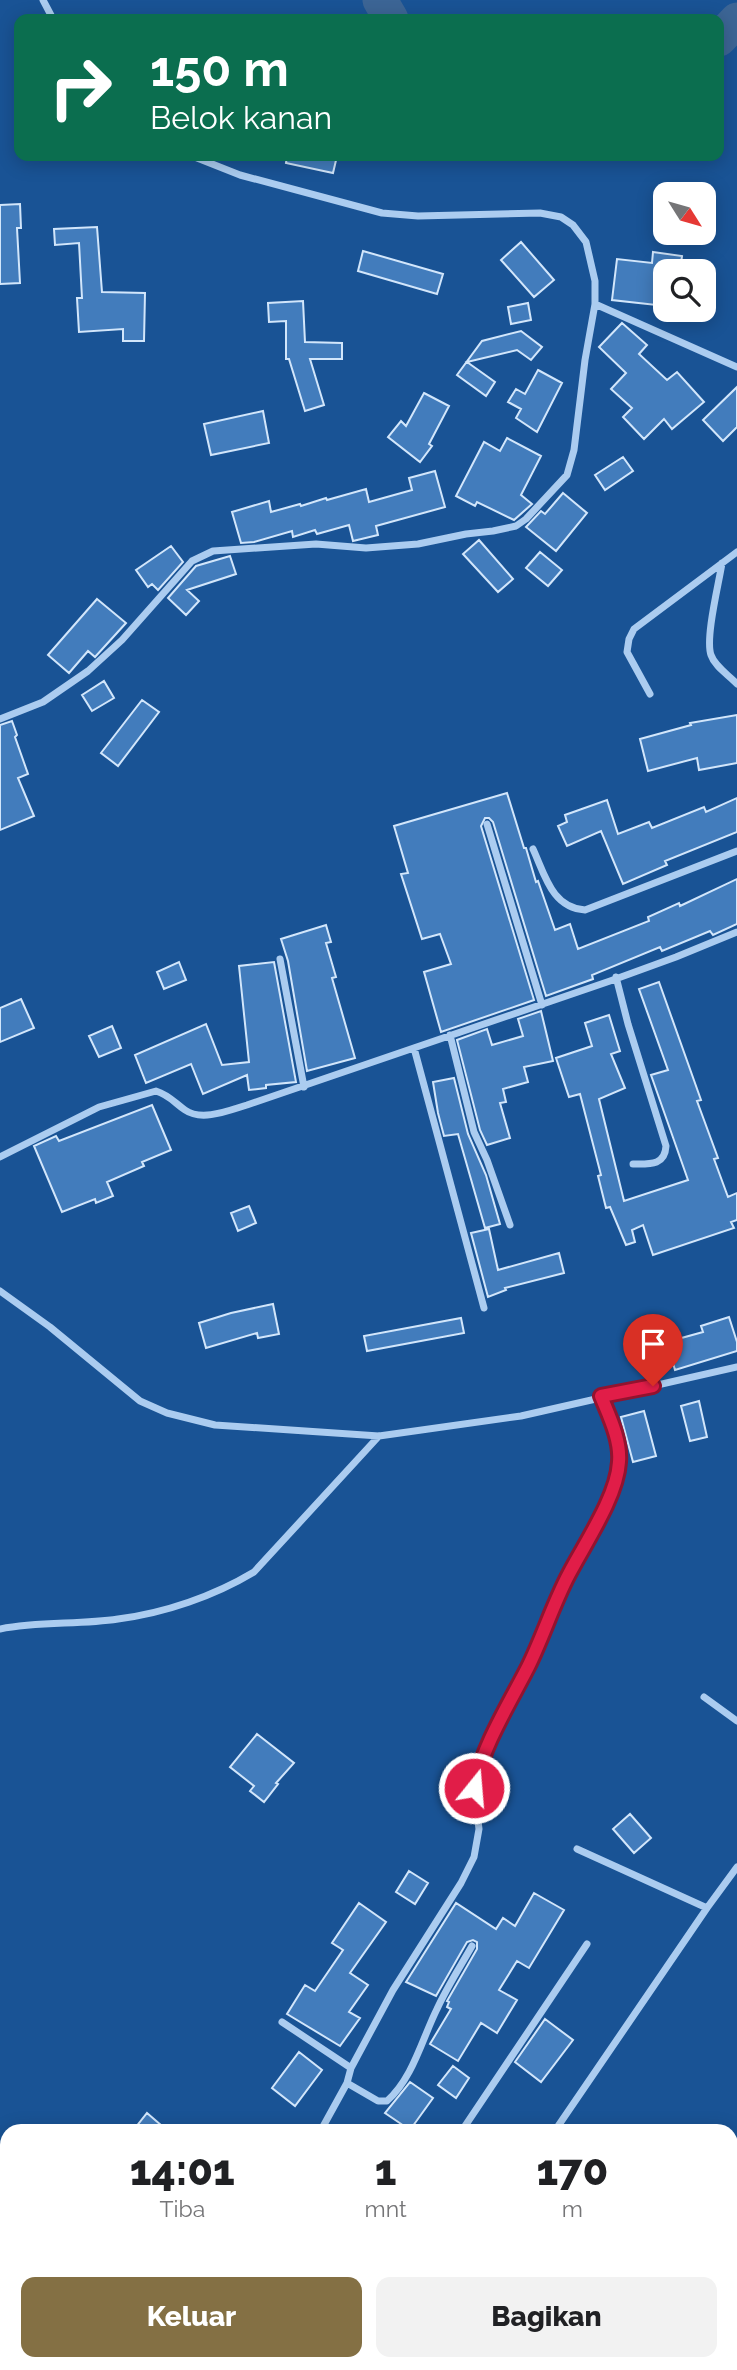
<!DOCTYPE html>
<html lang="id">
<style>
:root{--surface:#fff;--page:#f2f2f2;--text:#202124;--muted:#757577;--accent:#847044}
body{margin:0;font-family:Raleway,sans-serif;background:var(--page);color:var(--text);height:100vh;display:flex;flex-direction:column;font-size:26px;white-space:nowrap}
*{box-sizing:border-box;margin:0}
p{font-size:23px;color:var(--muted)}
.icon{flex:none;width:38px;height:38px;fill:none;stroke:currentColor;stroke-width:2;stroke-linecap:round;stroke-linejoin:round}
.map{position:relative;flex:1;overflow:hidden}
.details{position:absolute;left:0px;top:2124px;width:738px;height:247px;display:flex;flex-direction:column;background:var(--surface);border-radius:21px 21px 0 0;box-shadow:0 4px 18px #0003}
.details>*{flex:none}
.top-card{position:absolute;left:14px;top:14px;width:710px;height:147px;border-radius:14px;box-shadow:0 4px 18px #0003;background:#0b6e4f;color:#fff;overflow:hidden}
.needle{width:46px;rotate:127deg}
.fabs{position:absolute;left:653px;top:182px;display:grid;gap:14px}
.fabs a{display:grid;place-items:center;width:63px;height:63px;border-radius:14px;background:var(--surface);box-shadow:0 4px 18px #0003;font-size:35px}
.pin{position:absolute;display:grid;place-items:center;width:60px;height:60px;color:#fff;margin:-72px -30px;border-radius:50% 50% 50% 0;rotate:-45deg;box-shadow:0 0 7px #0007}
.pin .icon{rotate:45deg}
.me{position:absolute;width:77px;margin:-38px;rotate:17deg;stroke-linejoin:round;filter:drop-shadow(0 0 5px #0008)}
.turn{display:flex;align-items:center;gap:24px;height:147px;padding:0 21px;font-size:32px}
.turn .icon{width:91px;height:91px;stroke-width:2.5}
.turn b{display:block;font-size:49px;line-height:60px}
.eta{display:flex;justify-content:space-evenly;align-items:center;height:119px;text-align:center}
.eta b{font-size:42px;font-weight:800;line-height:49px}
.cta{display:flex;gap:14px;margin-top:auto;padding:14px 21px}
.cta a{flex:1;height:80px;border-radius:14px;background:var(--accent);color:#fff;font-size:28px;font-weight:800;line-height:80px;text-align:center}
.cta a+a{background:var(--page);color:var(--text)}
.map>svg:first-child{display:block}
.lines{fill:none;stroke-linecap:round;stroke-linejoin:round}
.river{stroke:#3c6595;stroke-width:35}
.building{fill:#427cbc;stroke:#d2e6fb;stroke-width:2}
.minor{stroke:#abccf0;stroke-width:7}
.route-casing{stroke:#92132f;stroke-width:18}
.route{stroke:#e11d48;stroke-width:12}
</style>
<div class="map">
<svg width="737" height="2370" viewBox="0 0 737 2370">
<rect width="100%" height="100%" fill="#195395"/>
<g class="lines">
<path class="river" d="M380,0L391,19
M719,39L737,20"/>
</g>
<path class="building" d="M287,156H337L333,173L286,163Z
M20,204L21,228H17L20,283L0,284V205Z
M97,227L102,292L145,293L144,341H123V329L79,332L77,298H82L79,243L55,245L54,229Z
M521,242L554,280L534,297L501,260Z
M363,251L443,274L437,294L358,271Z
M653,252L682,256L680,271H665V306L612,300L617,259L652,263Z
M303,301L305,342L342,343V359H310L324,405L305,411L289,359H286V321L269,322L268,303Z
M528,303L531,320L511,324L508,307Z
M622,323L647,345L639,354L667,380L677,372L704,402L672,429L664,419L644,439L623,417L632,408L611,389L626,373L599,347Z
M521,331L542,347L531,360L517,350L467,362L495,382L486,396L457,375L482,341Z
M538,370L562,383L537,432L516,418L521,409L508,402L516,389L525,394Z
M737,387V427L723,441L703,420Z
M424,393L449,406L429,444L432,446L420,462L388,437L401,421L406,426Z
M263,411L269,443L211,455L204,424Z
M507,438L541,456L521,495L532,504L514,520L477,502L475,506L456,496L484,442L500,451Z
M623,457L633,471L605,490L595,475Z
M435,471L445,507L376,526L378,535L353,541L349,525L317,534L315,530L293,537L292,531L254,542L241,543L232,512L269,501L271,512L300,504L301,506L326,498L327,500L366,489L369,502L412,490L409,478Z
M563,493L587,513L556,551L526,527L541,511L545,514Z
M479,540L513,579L498,592L463,554Z
M171,546L183,562L158,590L152,584L148,587L136,570Z
M540,552L562,570L548,586L526,568Z
M230,556L236,574L187,590L199,601L186,615L168,598L196,566Z
M97,599L126,623L95,657L88,651L69,673L48,655Z
M104,681L114,698L92,711L82,695Z
M142,700L159,712L118,766L101,753Z
M737,715V763L699,770L697,758L648,771L640,739L691,725L690,723Z
M12,721L17,735L15,737L28,774L18,778L34,816L0,830V725Z
M507,793L524,848H526L536,882L538,881L555,930L570,924L578,949L649,921L648,917L679,903L680,906L737,879V924L713,935L710,931L662,951L660,947L592,975L593,979L546,996L493,822L489,818H485L481,826L534,1000L441,1032L424,972L451,964L440,934L422,939L401,874L408,873L394,826Z
M737,798V832L665,861L667,865L623,884L601,831L567,846L558,826L567,822L565,815L607,800L618,834L649,822L652,828L704,807L706,812Z
M326,925L331,942L326,943L336,977L332,978L355,1058L307,1071L288,961L281,939Z
M179,962L186,980L164,989L157,972Z
M274,962L296,1082L266,1085V1088L249,1090L247,1075L203,1094L191,1064L146,1083L135,1055L206,1024L222,1065L249,1062L239,966Z
M659,982L701,1100L697,1101L718,1158L714,1159L728,1197L737,1193V1220L731,1222L734,1228L653,1255L643,1225L632,1230L635,1242L626,1245L610,1207L606,1208L598,1176L601,1175L580,1094L569,1097L556,1058L592,1046L585,1023L609,1015L620,1051L611,1054L625,1088L599,1099L624,1201L688,1180L651,1075L668,1070L639,989Z
M21,999L34,1028L0,1042V1008Z
M541,1011L553,1061L524,1067L528,1082L503,1089L506,1102L500,1103L510,1138L487,1145L480,1130L457,1040L487,1029L492,1045L523,1036L518,1019Z
M112,1026L121,1048L99,1057L89,1036Z
M454,1078L468,1134L486,1175L500,1224L485,1228L458,1134L444,1136L438,1113L433,1082Z
M152,1105L171,1150L142,1162L144,1166L107,1182L113,1196L96,1203L95,1199L62,1212L34,1146L56,1136L59,1141Z
M249,1206L256,1223L238,1231L231,1213Z
M489,1229L498,1270L559,1253L564,1273L505,1288L506,1290L488,1297L471,1233Z
M273,1304L279,1334L258,1338L257,1333L206,1348L199,1323L231,1313Z
M729,1317L737,1342V1351L675,1370L667,1342L703,1332L701,1326Z
M461,1318L464,1333L367,1351L364,1336Z
M699,1401L707,1437L690,1441L681,1406Z
M644,1411L656,1456L633,1462L621,1417Z
M257,1734L294,1763L276,1783L278,1784L264,1802L250,1791L254,1786L230,1767Z
M630,1814L651,1838L634,1853L613,1829Z
M409,1871L428,1883L415,1904L396,1892Z
M534,1893L564,1910L529,1968L517,1961L499,1990L517,2000L497,2033L481,2023L458,2061L430,2044L451,2009L447,2007L449,2002L447,2001L477,1949V1942L473,1940L467,1942L436,1996L406,1982L456,1903L496,1929L503,1918L515,1926Z
M359,1903L386,1922L350,1973L368,1985L349,2012L360,2018L340,2046L287,2014L305,1985L315,1991L343,1950L332,1943Z
M545,2019L573,2040L541,2082L515,2062Z
M299,2052L322,2070L295,2106L272,2088Z
M453,2066L469,2078L456,2098L438,2085Z
M410,2082L433,2098L410,2130L385,2113Z
M147,2113L169,2132H132Z"/>
<g class="lines">
<path class="minor" d="M43,0L53,19
M595,304L737,367
M722,563C719,583 705,638 711,655C715,667 729,675 737,684
M650,694L627,652L629,639L634,629L737,552
M0,719L43,702L88,671L122,640L192,561L213,551L316,544L366,548L418,544L466,534L493,531L516,526L526,519L567,475L574,450L585,360L595,304V281L586,242L573,225L561,217L540,213L418,216L382,213L240,175L192,156
M487,824L542,1005
M533,849C545,875 552,908 585,910L737,851
M280,959L304,1087
M616,977L628,1024L666,1146C665,1166 649,1164 633,1164
M450,1035L474,1132L487,1160L510,1225
M414,1048L484,1308
M0,1157L99,1107L156,1091C169,1095 175,1103 185,1110C202,1122 230,1110 247,1105L610,981L676,957L737,932
M0,1291L50,1327L140,1401L167,1413L215,1425L379,1436L521,1416L737,1367
M0,1629C39,1621 79,1625 118,1619C165,1613 214,1596 254,1572L379,1436
M704,1697L737,1721
M577,1849L707,1908
M282,2022L351,2068
M347,2083L378,2101H387C413,2078 422,2039 437,2009C447,1987 460,1967 472,1946
M320,2132L347,2083L351,2068L393,1990L461,1883L474,1857L479,1829L474,1789L478,1769L530,1663L569,1573L592,1533L614,1486L619,1462L617,1445L614,1428L601,1396
M461,2132L587,1944
M554,2132L707,1908L737,1867
M732,2288L737,2282
M527,2364L534,2370
M117,2370L122,2364
M660,2370L665,2364"/>
</g>
<g class="lines">
<defs>
<path id="route" d="M474,1788C483,1745 508,1706 528,1667C543,1637 553,1604 569,1574C585,1543 617,1497 619,1462C621,1440 609,1416 601,1396L653,1386"/>
</defs>
<use href="#route" class="route-casing"/>
<use href="#route" class="route"/>
</g>
</svg>
<div class="fabs">
<a><svg class="needle" viewBox="-14 -14 28 28"><path d="M0-13l5 13h-10z" fill="#e53935"/><path d="M0 13l5-13h-10z" fill="#757577"/></svg></a>
<a><svg class="icon" aria-label="search" viewBox="0 0 24 24"><circle cx="10" cy="10" r="6"/><path d="M15 15l6 6"/></svg></a>
</div>
<div class="pin" style="left:653px;top:1386px;background:#d93025"><svg class="icon" aria-label="arrive" viewBox="0 0 24 24"><path d="M6 21V4h12l-3 4 3 4H6"/></svg></div>
<svg class="me" style="left:474px;top:1788px" viewBox="-20 -20 40 40"><circle r="17" fill="#e11d48" stroke="#fff" stroke-width="3"/><path d="M0-11L8 9 0 5-8 9z" fill="#fff"/></svg>
<div class="top-card">
<div class="turn"><svg class="icon" aria-label="right" viewBox="0 0 24 24"><path d="M7 20v-9h11M14 6l5 5-5 5"/></svg><div><b>150 m</b>Belok kanan</div></div>
</div>
<section class="details">
<div class="eta">
<div><b>14:01</b><p>Tiba</p></div>
<div><b>1</b><p>mnt</p></div>
<div><b>170</b><p>m</p></div>
</div>
<div class="cta"><a>Keluar</a><a>Bagikan</a></div>
</section>
</div>
